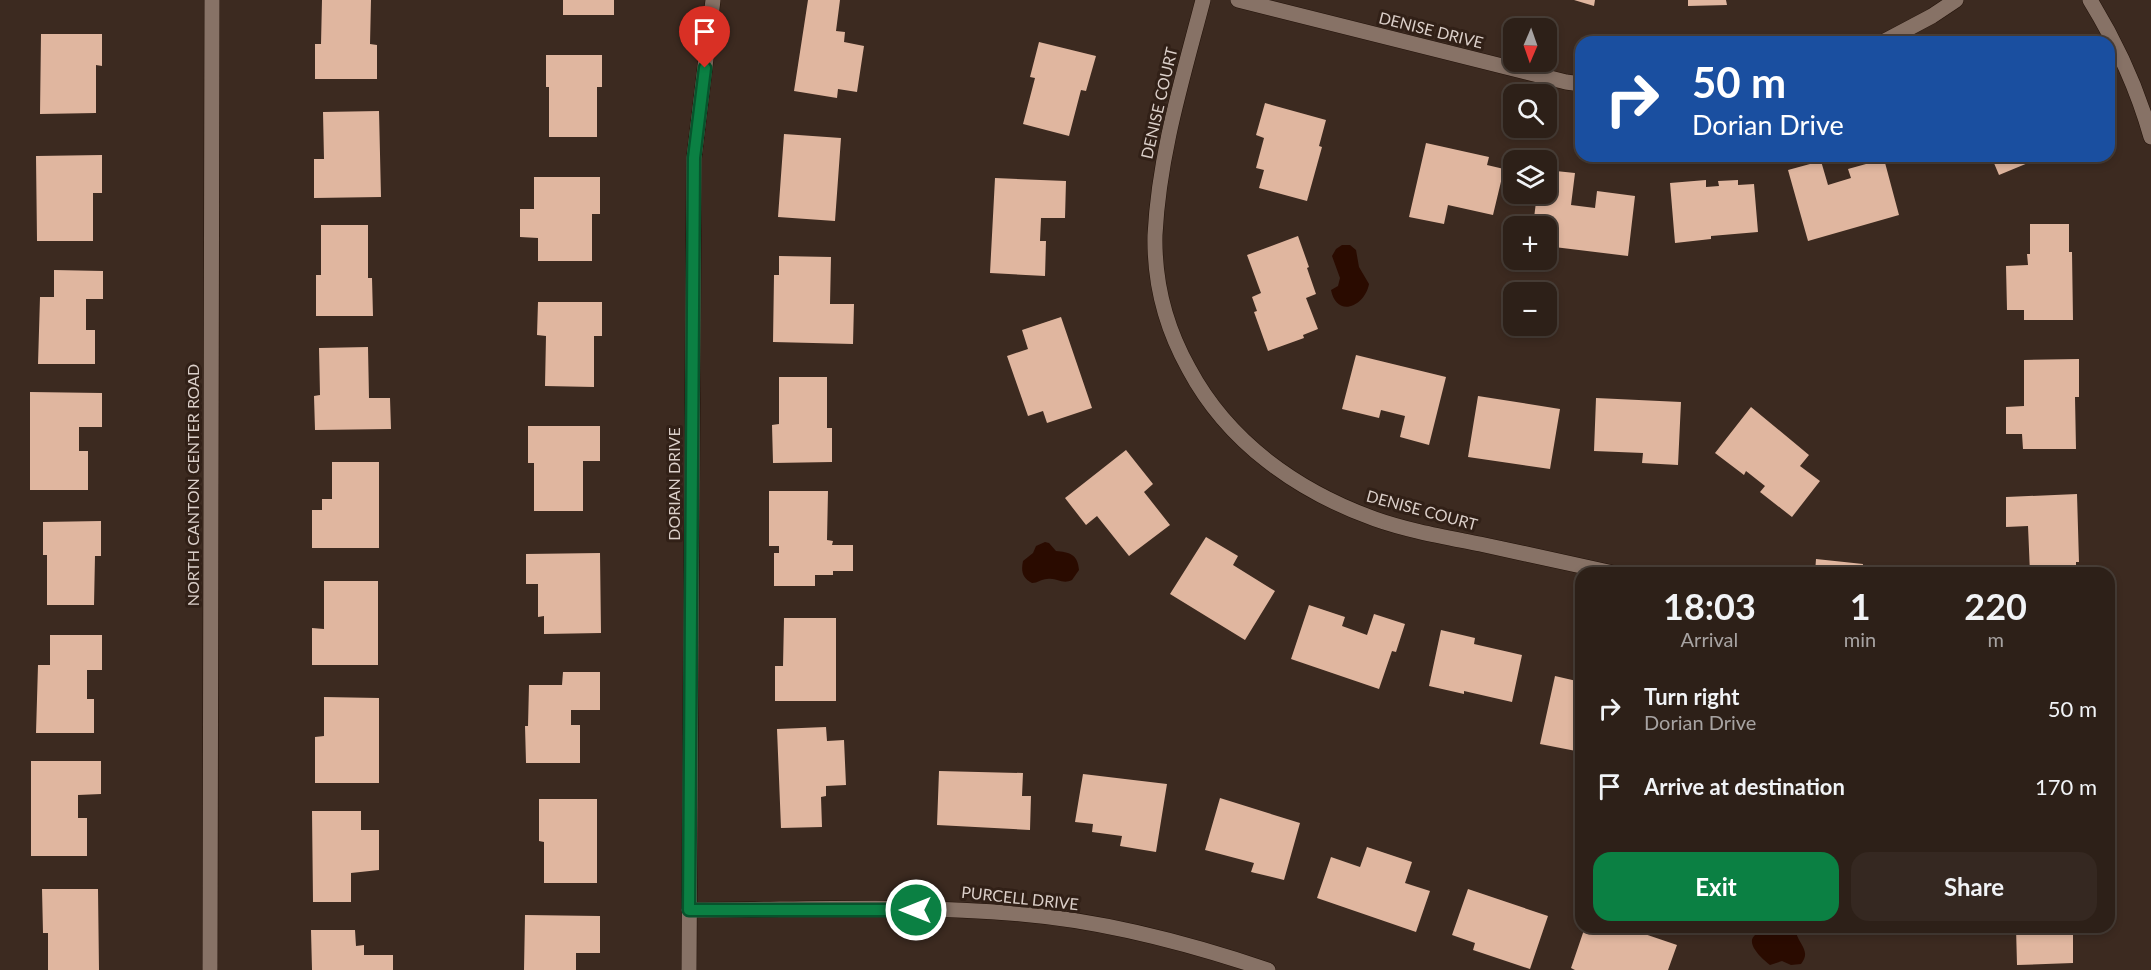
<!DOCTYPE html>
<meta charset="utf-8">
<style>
:root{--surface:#2d2018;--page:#352821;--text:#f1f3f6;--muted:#a7a3a2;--line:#483e37;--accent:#0b8043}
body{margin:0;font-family:Lato,sans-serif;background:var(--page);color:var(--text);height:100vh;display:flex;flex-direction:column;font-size:22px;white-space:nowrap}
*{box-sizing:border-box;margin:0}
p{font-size:20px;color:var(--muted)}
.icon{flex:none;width:33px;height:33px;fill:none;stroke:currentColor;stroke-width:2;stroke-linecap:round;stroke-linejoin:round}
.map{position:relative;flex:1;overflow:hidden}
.drawer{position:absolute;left:1575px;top:567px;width:540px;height:366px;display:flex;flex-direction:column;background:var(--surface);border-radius:18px;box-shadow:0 3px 9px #0003,0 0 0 2px var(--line)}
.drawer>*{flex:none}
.banner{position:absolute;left:1575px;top:36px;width:540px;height:126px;border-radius:18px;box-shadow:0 3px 9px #0003,0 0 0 2px var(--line);background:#1a4fa0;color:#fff;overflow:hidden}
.needle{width:39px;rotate:182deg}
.tools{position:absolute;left:1503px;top:18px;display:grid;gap:12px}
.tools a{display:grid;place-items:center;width:54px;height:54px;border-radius:12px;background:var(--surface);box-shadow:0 3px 9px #0003,0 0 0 2px var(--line);font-size:30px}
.pin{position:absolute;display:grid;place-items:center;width:51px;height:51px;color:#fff;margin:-62px -26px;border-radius:50% 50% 50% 0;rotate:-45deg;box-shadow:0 0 6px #0007}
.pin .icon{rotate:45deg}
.me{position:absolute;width:66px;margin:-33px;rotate:270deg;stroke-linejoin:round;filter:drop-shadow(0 0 4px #0008)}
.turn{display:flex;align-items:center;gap:21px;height:126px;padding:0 18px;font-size:27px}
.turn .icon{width:78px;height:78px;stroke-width:2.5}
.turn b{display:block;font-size:42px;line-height:51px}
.eta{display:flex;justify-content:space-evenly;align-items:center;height:102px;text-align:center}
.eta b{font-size:36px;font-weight:700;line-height:42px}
.action{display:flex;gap:12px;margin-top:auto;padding:12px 18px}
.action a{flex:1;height:69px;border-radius:18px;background:var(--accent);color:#fff;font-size:24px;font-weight:700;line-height:69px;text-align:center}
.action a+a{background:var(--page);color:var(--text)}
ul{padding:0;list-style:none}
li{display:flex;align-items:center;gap:18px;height:78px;padding:0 18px}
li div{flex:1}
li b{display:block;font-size:22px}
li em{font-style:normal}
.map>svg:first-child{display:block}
.water{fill:#2a0b00}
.building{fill:#e0b69f}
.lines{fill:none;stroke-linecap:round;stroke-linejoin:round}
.street-casing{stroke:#221209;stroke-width:16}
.street{stroke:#877266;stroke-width:15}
.route-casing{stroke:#07532c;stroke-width:15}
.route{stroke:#0b8043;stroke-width:10}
.labels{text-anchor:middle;stroke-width:6;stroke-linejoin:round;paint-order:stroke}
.street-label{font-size:16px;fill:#dbcfc9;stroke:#312017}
</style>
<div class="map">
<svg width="2151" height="970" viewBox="0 0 2151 970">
<rect width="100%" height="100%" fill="#3c2a20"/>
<path class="water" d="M1342,245H1350L1356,250L1359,267L1369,284C1365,306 1337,319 1331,290L1338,286L1340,278L1332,256L1336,249Z
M1045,542L1049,543L1056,551C1069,552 1078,554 1079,570L1072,580C1062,585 1057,577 1047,579C1041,579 1038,583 1032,583C1022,578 1021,571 1023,561L1033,553L1036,546Z
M1787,928L1796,933C1800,945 1811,952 1801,964L1791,965L1782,961L1770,965C1762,959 1741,940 1759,933C1768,930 1778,932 1787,928Z"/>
<path class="building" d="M322,0H371L370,44L377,45V79H315V44H321Z
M563,0H614V15H563Z
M808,0H840L836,31L845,32L844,42L864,46L857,92L838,89L837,98L794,91Z
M1574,0H1595L1594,6Z
M1688,0H1726L1727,5L1688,6Z
M41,34H102V66L96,65V113L40,114Z
M1039,42L1096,56L1086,91L1081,90L1069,136L1023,124L1035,78L1030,77Z
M546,55H602V87H597V137H549V87H546Z
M1265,103L1326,120L1319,146L1322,147L1307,201L1259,188L1264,170L1256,168L1264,138L1256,135Z
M379,111L381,197L314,198V159H324L323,112Z
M784,134L841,138L835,221L778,217Z
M1426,143L1489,157L1487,165L1504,169L1493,215L1448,205L1444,224L1409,217Z
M102,155V193H93V241H37L36,156Z
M1991,156H2045L1999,175Z
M1884,159L1899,215L1808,241L1788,170L1821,161L1828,185L1851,178L1848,169Z
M1546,170L1575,173L1571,205L1595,208L1597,191L1635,196L1628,256L1546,246V226H1533L1537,194H1546Z
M534,177H600V214H592V261H538V238L520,237V209H534Z
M995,178L1066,181L1065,218H1041L1040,241H1046L1045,276L990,273Z
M1706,180V187L1719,186L1718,181L1738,180V185L1754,184L1758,232L1711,236V239L1675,243L1670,183Z
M2030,224H2069V252H2072L2073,320H2024V310H2007L2006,266L2028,265L2027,254H2030Z
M321,225H368V278H372L373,316H316V275H321Z
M1298,236L1309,267L1307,268L1316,294L1306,298L1318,329L1303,335L1304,338L1268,351L1254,312L1257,311L1252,297L1261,293L1247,255Z
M779,256L831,257L830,304H854L853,344L773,342L774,275H779Z
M54,270L103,271V299H86V330H95V364H38L40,297H54Z
M538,302H602V336H594V387L545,386L546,336L537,335Z
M1061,317L1092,408L1047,423L1043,411L1028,416L1007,356L1028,349L1022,330Z
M368,347L369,398H390L391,429L315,430L314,396L320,395L319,348Z
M1356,355L1446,377L1429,445L1400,437L1405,416L1381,410L1379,418L1342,409Z
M2079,359V397H2075L2076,449H2023L2022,434H2006V407L2024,406V360Z
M779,377H827V428H832V462L773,463L772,425L779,424Z
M30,392L102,393V427H79V451H88V490H30Z
M1478,396L1560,409L1550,469L1468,457Z
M1596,398L1681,402L1678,465L1642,463L1643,453L1594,451Z
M1751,407L1809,455L1800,466L1820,481L1792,517L1760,492L1765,486L1746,471L1744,475L1715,453Z
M528,426H600V461H583V511H534V463H528Z
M1126,450L1153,484L1144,492L1170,525L1129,556L1097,516L1086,525L1065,498Z
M332,462H379V548H312V510H322V499H332Z
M769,491H828L827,540L833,541L832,545H853V571H833V575H815V586H774V553H779V546H769Z
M2077,494L2079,562H2076V573H2030L2028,526L2006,527V497Z
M101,521V556H95L94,605H47V555H43V522Z
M1206,537L1238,556L1233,565L1275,591L1245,640L1170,594Z
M600,553L601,633L544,634V616L538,617V584H526V554Z
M1816,559L1863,564L1862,573H1815Z
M324,581H378V665H312V628L324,629Z
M1309,605L1345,617L1342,626L1367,635L1374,614L1405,624L1396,652L1392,651L1379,689L1291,659Z
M784,618H836V701H775V666H783Z
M1441,630L1475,638L1474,644L1522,655L1512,702L1464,691V694L1429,686Z
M50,635H102V670H87V699H94V733H36L38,665H50Z
M563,672H600V710H571V725H580V763H526L525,726H528L529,685H562Z
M1555,676L1581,682V749L1577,748L1576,751L1540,744Z
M324,697L379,698V783H315V737L324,736Z
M826,727L827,741L844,740L846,785L826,786V796L821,797L822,827L781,828L777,729Z
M31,761H101V794L78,795V818H87V856H31Z
M939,771L1023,773L1022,796H1031L1030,830L937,825Z
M1083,774L1167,784L1156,852L1120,846L1122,836L1092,832L1093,824L1075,822Z
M1220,798L1300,823L1284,880L1251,872L1254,863L1205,850Z
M539,799H597V883H544V842L539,841Z
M312,811H361V830H379V870L351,873V902H313Z
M1367,847L1412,862L1405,883L1430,891L1416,932L1317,898L1331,857L1360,867Z
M42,889H98L99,970H48V933H43Z
M1468,889L1548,916L1530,969L1473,950L1475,943L1452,935Z
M525,915L600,916V953H576V970H524Z
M1585,927H1624L1677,945L1668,970H1575L1571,968Z
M2016,927H2073V963L2017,965Z
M311,930H355L356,946L364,945V955H393V970H312Z"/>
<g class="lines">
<defs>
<path id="street" d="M1203,0C1183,77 1159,154 1155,235C1154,282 1166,328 1189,369C1228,442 1297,491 1375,519C1409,531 1445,537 1480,544C1525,554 1569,563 1613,573
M1238,0L1566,82L1581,84
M2090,0C2117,44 2137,87 2151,137
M1883,42L1932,16L1956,0
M689,910C799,910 911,904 1021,914C1105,921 1188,943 1268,970
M210,970L212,0
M689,970L694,158L713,0"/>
</defs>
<use href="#street" class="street-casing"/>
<use href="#street" class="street"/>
</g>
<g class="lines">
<defs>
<path id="route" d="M705,68L694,158L689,910H916"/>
</defs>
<use href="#route" class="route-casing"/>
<use href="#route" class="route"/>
</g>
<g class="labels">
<g class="street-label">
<text transform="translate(1431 30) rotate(14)" y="6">DENISE DRIVE</text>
<text transform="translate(1159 103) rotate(-77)" y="6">DENISE COURT</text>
<text transform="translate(674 484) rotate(-90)" y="6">DORIAN DRIVE</text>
<text transform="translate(193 485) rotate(-90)" y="6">NORTH CANTON CENTER ROAD</text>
<text transform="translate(1422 510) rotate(15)" y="6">DENISE COURT</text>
<text transform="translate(1020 898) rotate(6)" y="6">PURCELL DRIVE</text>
</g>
</g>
</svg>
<div class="tools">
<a><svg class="needle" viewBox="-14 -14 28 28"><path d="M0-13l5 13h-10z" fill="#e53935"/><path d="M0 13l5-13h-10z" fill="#a7a3a2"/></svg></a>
<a><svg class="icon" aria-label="search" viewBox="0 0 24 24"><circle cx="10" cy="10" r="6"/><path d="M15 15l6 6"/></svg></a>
<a><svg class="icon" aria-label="layers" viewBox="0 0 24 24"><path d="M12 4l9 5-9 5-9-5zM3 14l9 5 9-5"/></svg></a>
<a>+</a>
<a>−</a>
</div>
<div class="pin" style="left:705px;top:68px;background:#d93025"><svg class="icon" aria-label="arrive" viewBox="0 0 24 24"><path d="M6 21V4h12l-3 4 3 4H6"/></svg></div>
<svg class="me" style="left:916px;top:910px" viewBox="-20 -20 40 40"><circle r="17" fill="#0b8043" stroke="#fff" stroke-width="3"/><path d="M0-11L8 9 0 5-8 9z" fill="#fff"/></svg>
<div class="banner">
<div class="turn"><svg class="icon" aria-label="right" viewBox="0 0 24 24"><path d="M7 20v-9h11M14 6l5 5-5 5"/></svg><div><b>50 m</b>Dorian Drive</div></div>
</div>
<section class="drawer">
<div class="eta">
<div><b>18:03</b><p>Arrival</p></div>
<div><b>1</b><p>min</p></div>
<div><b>220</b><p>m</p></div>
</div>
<ul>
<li><svg class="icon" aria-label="right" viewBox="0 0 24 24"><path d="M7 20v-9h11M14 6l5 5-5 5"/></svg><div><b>Turn right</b><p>Dorian Drive</p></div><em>50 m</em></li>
<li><svg class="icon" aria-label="arrive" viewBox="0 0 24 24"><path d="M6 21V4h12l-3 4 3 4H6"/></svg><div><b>Arrive at destination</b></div><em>170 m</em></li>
</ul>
<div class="action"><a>Exit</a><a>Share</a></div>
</section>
</div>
